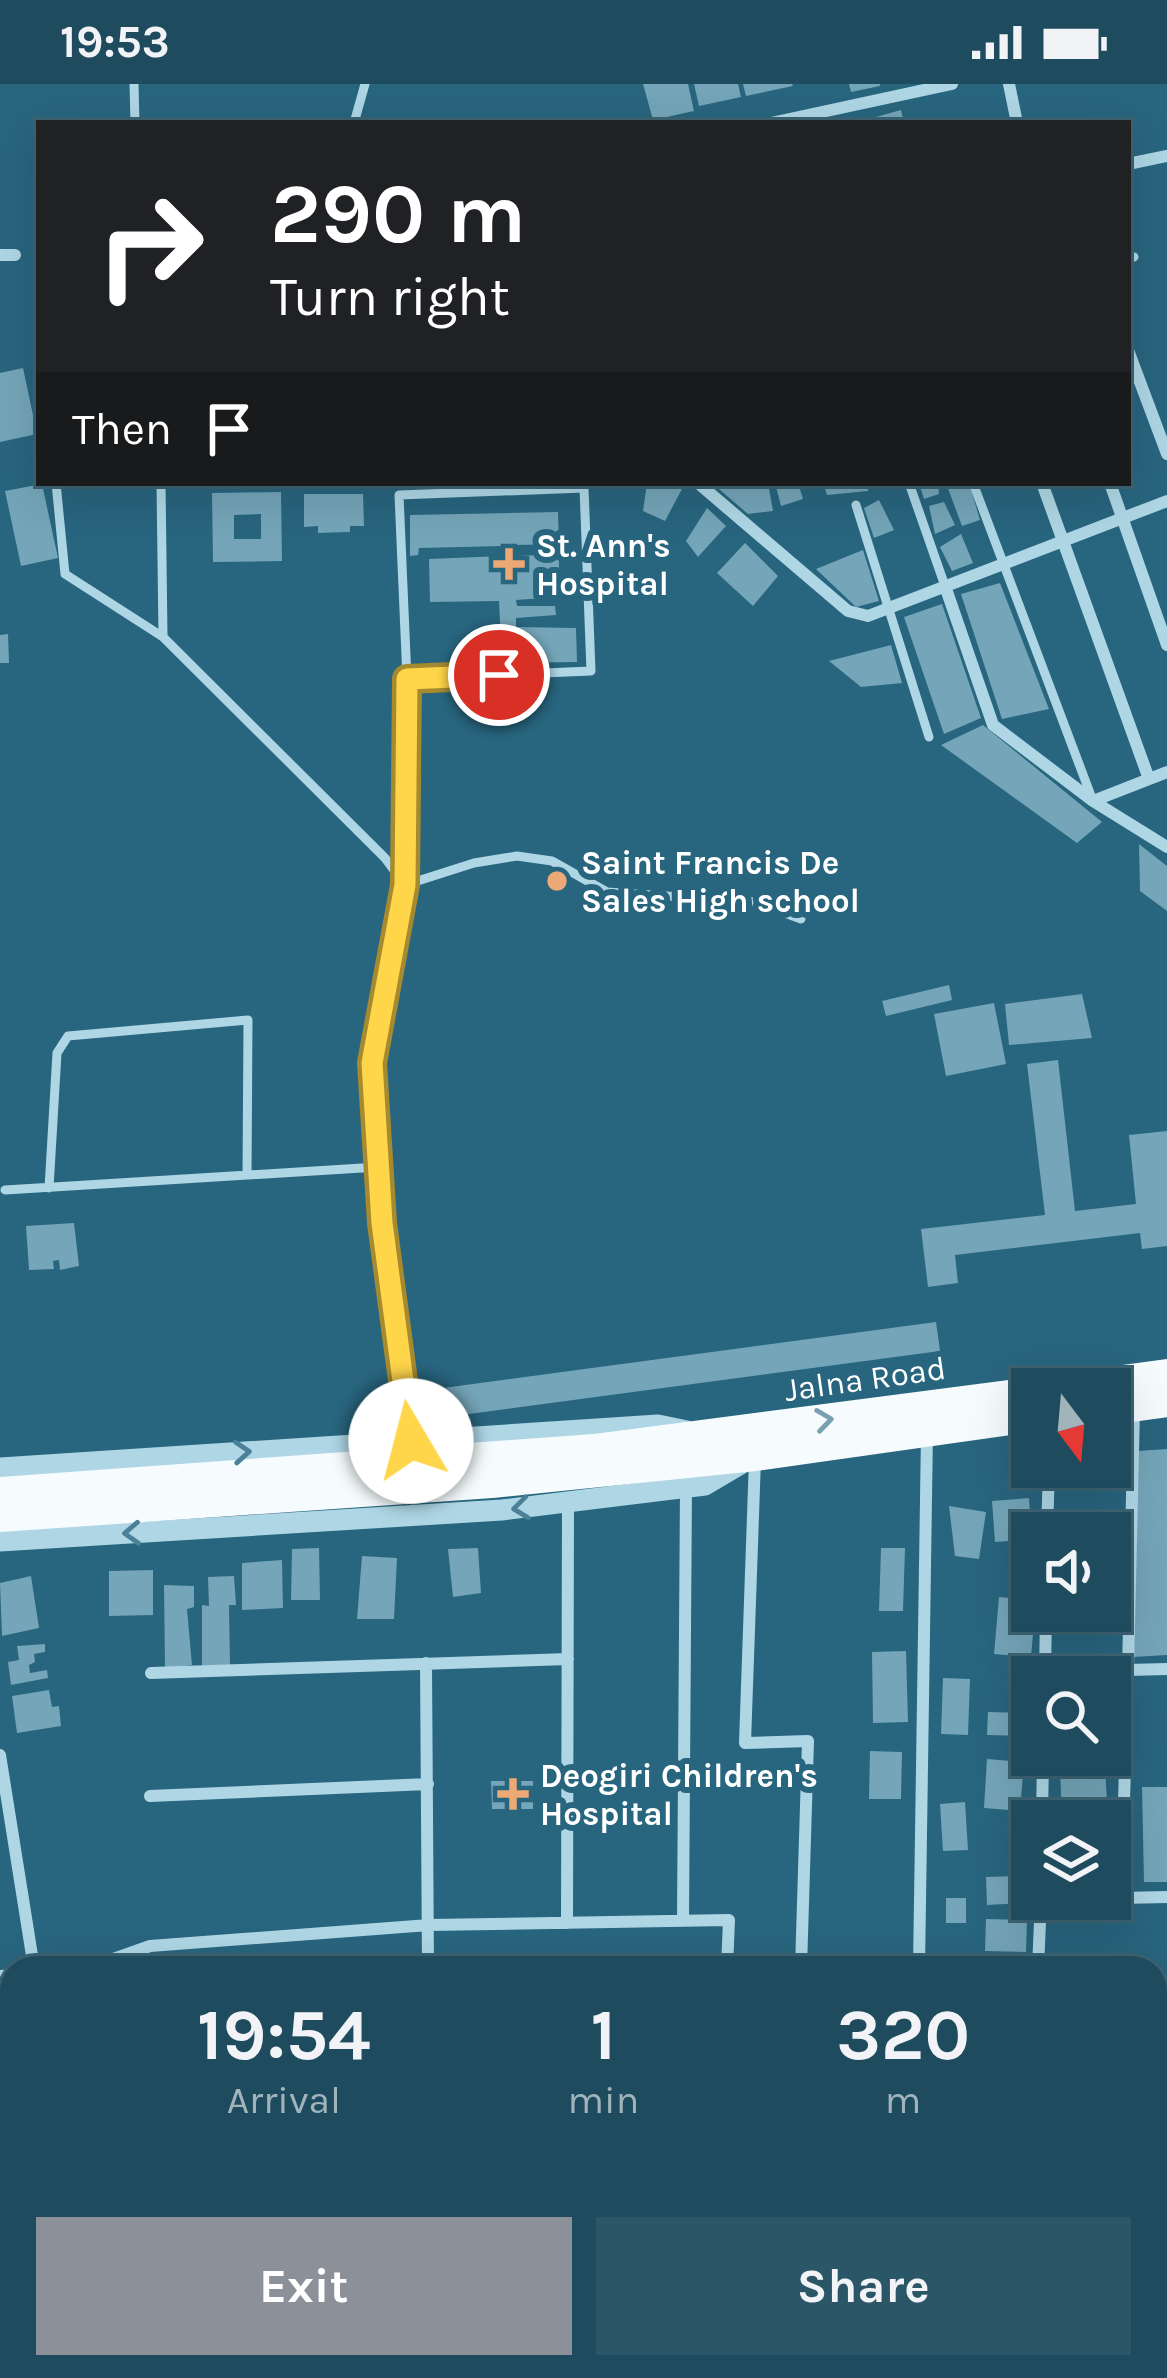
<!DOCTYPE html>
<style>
:root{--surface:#1e4c5e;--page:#2b5667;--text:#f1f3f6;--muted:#a1b4bc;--line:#3c6373;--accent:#8c9099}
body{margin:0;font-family:Karla,sans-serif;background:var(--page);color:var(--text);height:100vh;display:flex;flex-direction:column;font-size:45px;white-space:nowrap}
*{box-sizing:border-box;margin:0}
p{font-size:39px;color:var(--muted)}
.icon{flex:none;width:66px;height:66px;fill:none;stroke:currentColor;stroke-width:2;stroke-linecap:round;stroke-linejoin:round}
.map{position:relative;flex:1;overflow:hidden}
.drawer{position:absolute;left:0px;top:1872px;width:1167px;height:423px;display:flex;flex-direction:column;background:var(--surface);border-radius:36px 36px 0 0;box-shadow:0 12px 48px #0002,0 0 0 3px var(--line)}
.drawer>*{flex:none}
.banner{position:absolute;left:36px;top:36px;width:1095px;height:366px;border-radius:0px;box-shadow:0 12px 48px #0002,0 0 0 3px var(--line);background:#202124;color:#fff;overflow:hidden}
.needle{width:78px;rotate:164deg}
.buttons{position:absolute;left:1011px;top:1284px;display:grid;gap:24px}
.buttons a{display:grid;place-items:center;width:120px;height:120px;border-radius:0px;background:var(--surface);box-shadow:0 12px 48px #0002,0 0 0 3px var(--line);font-size:60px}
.pin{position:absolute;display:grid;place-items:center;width:102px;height:102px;color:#fff;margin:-51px;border:6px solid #fff;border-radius:50%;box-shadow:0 3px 12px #0007}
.me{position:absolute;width:132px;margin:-66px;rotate:352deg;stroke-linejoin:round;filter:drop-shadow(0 0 9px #0008)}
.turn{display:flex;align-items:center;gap:42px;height:252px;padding:0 36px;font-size:54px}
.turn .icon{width:156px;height:156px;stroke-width:2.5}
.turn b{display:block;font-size:84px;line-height:102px}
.then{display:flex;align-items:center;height:114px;padding:0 36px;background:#0003;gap:24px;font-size:45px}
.eta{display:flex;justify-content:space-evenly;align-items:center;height:204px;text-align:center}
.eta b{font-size:72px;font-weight:700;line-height:84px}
.button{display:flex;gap:24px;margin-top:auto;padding:24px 36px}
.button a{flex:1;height:138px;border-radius:0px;background:var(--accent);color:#fff;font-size:48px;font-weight:700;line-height:138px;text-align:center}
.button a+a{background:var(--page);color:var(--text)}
.status{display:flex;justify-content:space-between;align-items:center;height:84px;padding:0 60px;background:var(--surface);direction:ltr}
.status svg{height:33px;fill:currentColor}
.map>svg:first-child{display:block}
.building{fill:#74a5b8;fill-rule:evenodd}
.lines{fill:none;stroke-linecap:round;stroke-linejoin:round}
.service{stroke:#aed6e5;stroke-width:9}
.minor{stroke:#aed6e5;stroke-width:12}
.tertiary{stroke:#aed6e5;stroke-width:21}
.trunk{stroke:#f6fcfe;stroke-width:30}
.oneway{stroke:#7aa1b1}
.oneway2{stroke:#4a8198}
.route-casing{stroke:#a68a30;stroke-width:30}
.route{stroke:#ffd54a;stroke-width:21}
.poi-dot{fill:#eca875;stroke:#28657e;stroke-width:4.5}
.labels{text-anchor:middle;stroke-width:12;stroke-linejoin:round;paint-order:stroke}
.poi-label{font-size:33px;font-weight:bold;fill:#fff;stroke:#28657e;text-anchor:start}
.street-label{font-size:33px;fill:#fff;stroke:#28657e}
</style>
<div class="status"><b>19:53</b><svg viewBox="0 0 49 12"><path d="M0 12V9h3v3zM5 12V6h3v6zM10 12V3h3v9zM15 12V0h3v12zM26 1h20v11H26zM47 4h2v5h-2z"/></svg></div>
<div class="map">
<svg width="1167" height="2294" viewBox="0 0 1167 2294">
<rect width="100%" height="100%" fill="#28657e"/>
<path class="building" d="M643,0H688L694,27L653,36Z
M694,0H738L741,13L699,22Z
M743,0H792L793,2L746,12Z
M849,0H880V2L851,8Z
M901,26L904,39H858V38Z
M23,284L37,350L0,358V289Z
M647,399H673L683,403L665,437L643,427Z
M712,399H768L773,427L748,430Z
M775,399H798L803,415L781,422Z
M823,399H869L868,407L827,411Z
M919,399H938L939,410L924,415Z
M946,399H969L980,436L962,442Z
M42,400L58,474L21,482L5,407Z
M281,408L282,477L213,478L212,409ZM261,430V455H234V431Z
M304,410H363L364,442H350V448L318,449V442L304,443Z
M879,416L894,446L874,454L864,424Z
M944,418L955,441L935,450L929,422Z
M707,424L726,442L698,473L686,457Z
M558,428L559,460L517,461V472L559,470V513L516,516L517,522H555L556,531L516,534V543L576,544L577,578L502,579L499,517L430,518L429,475L503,472V462L419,464L418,471L410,472V431Z
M961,450L973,479L952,487L940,463Z
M745,459L778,492L753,522L717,489Z
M863,466L879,517L856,523L816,485Z
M1000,499L1049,625L1002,635L961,510Z
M942,520L981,634L944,650L904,533Z
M8,550L9,579H0V551Z
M891,561L902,599L861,603L829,577Z
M983,641L1102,738L1077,759L941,661Z
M1139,760L1167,782V827L1140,807Z
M949,901L952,916L886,932L882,917Z
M1082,910L1092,954L1009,961L1005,920Z
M994,919L1006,980L946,992L934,930Z
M1058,976L1075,1127L1136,1120L1129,1051L1167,1047V1162L1142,1165L1140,1149L955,1171L958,1199L928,1203L921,1145L1045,1131L1027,980Z
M74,1139L79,1182L60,1186L59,1176L53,1177L54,1185L29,1186L26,1142Z
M936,1238L940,1267L446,1333L443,1304Z
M1167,1365V1571L1133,1573L1138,1367Z
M1029,1414L1032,1455L995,1458L992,1417Z
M949,1422L986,1428L979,1475L955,1472Z
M319,1464L320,1516H291L292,1465Z
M478,1464L481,1509L453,1513L448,1465Z
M881,1464H905L903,1527H879Z
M362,1472L397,1474L394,1535H357Z
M282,1476L283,1524L242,1526V1479Z
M153,1486V1531L109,1532V1487Z
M31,1492L39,1544L2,1552L0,1499Z
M234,1492L236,1521H229L230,1581L202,1582V1521L209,1522L208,1493Z
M164,1501L194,1502V1523L187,1525L192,1581L165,1585Z
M999,1513L1032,1516V1527H1035L1031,1573L994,1570Z
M45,1560V1568L34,1570L35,1578L29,1581L30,1589L47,1586L48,1594L11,1601L8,1578L19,1576L17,1562Z
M906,1567L908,1638L873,1639L872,1568Z
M943,1594L970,1595L968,1651L941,1650Z
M49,1606L52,1623L59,1622L61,1642L17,1649L12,1612Z
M988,1628L1031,1629L1030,1652L987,1651Z
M870,1667L902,1668L901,1715H869Z
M987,1675L1024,1678L1020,1727L984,1724Z
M1105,1682L1108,1737H1062L1060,1684Z
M491,1697H533V1725H492Z
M1142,1703H1167V1798H1144Z
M965,1718L968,1766L943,1767L940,1720Z
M1022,1792L1024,1819L987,1821L986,1793Z
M946,1814H966V1839H946Z
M986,1835L1027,1836L1026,1868L985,1867Z
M937,1878L967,1879V1884H937Z
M12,2121V2152L0,2154V2123Z
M1167,2170V2200H1166L1158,2173Z
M1161,2213L1167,2251L1155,2255V2215Z
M12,2243V2270L0,2273V2245Z
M74,2283H133L134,2285L76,2294Z"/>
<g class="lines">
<path class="service" d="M134,0L135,39
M354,39L365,0
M1128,174L1134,173
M56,399L65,490L163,553L385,774L405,801
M161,399L163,553
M909,399L945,502
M973,399L1093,717
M856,421L929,653
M405,801L407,595L399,411L584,404L591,587L407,595
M405,801L474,779L517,772L552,777L607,808L755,818L801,835
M49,1104L57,969L68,952L248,936L247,1091
M5,1106L378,1083"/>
<path class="minor" d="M1009,0L1017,39
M771,39L952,0
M1128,80L1167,72
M0,171H15
M1128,266L1167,370
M698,399L848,527L868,532L1167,417
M1042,399L1149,695
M1110,399L1167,561
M945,502L993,641L1093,717L1167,763
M1093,717L1167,688
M405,801L372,979L382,1139L411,1357
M755,1375L745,1659L808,1657L801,1884
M1047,1449L1049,1383
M426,1579L428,1884
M1167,1585L1128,1586L1121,1814L1167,1813
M1128,1586L1134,1325
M151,1589L568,1575
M1045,1593L1046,1527
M0,1671L34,1884
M150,1712L428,1700
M1042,1737L1043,1671
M683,1836L686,1403
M567,1839L568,1418
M88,1884L150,1862L429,1841L729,1836L727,1884
M919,1884L927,1348
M1038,1884L1041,1815
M0,1892L12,1891
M1155,2017L1167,2014
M0,2046H12
M1155,2150L1167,2147
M0,2177L12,2174
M1155,2277L1167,2278
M58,2283L60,2294
M424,2283L426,2294
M558,2294V2283"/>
<path class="tertiary" d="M0,1384L658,1341L687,1347
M0,1457L502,1426L705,1401L744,1378"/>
<path class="trunk" d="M1056,1305L1167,1290
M1110,1326L1167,1318
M0,1408L594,1365L1032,1308
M0,1433L492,1399L755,1372L1032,1333"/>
</g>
<defs><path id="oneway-chevron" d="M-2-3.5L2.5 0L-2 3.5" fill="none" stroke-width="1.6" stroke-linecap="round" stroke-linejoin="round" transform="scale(3)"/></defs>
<use class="oneway" href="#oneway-chevron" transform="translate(824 1336) rotate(-8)"/>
<g class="oneway2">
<use href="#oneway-chevron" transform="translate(242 1368) rotate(-4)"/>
<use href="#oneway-chevron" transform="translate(521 1424) rotate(173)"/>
<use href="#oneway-chevron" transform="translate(132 1449) rotate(177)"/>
</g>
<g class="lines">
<defs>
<path id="route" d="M411,1357L382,1139L372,979L405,801L407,595L499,591"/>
</defs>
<use href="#route" class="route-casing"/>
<use href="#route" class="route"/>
</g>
<g class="poi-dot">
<path d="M503 462h12v12h12v12h-12v12h-12v-12h-12v-12h12z"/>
<circle cx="557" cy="797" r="12"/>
<path d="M507 1692h12v12h12v12h-12v12h-12v-12h-12v-12h12z"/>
</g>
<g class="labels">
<g class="poi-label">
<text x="536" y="473">St. Ann's<tspan x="536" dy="38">Hospital</tspan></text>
<text x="581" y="790">Saint Francis De<tspan x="581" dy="38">Sales High school</tspan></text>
<text x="540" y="1703">Deogiri Children's<tspan x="540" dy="38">Hospital</tspan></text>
</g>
<g class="street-label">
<text transform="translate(865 1294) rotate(-8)" y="12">Jalna Road</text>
</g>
</g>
</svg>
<div class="buttons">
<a><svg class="needle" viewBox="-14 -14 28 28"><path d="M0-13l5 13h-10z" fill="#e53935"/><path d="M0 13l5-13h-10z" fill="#a1b4bc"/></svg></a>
<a><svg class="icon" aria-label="sound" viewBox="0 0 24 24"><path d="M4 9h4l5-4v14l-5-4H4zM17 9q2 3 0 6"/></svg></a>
<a><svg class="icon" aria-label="search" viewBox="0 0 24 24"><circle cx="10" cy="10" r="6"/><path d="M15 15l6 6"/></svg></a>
<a><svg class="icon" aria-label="layers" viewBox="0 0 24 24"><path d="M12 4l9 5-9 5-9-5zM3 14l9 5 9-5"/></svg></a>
</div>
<div class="pin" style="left:499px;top:591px;background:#d93025"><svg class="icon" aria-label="arrive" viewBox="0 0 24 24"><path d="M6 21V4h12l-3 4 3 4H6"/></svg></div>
<svg class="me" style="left:411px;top:1357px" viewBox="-20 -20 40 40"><circle r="19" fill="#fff"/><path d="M0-13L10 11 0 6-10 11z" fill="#ffd54a"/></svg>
<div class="banner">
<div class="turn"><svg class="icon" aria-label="right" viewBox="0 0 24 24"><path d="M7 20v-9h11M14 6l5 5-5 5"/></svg><div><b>290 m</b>Turn right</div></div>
<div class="then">Then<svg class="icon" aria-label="arrive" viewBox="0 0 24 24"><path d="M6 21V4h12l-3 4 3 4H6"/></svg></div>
</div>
<section class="drawer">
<div class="eta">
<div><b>19:54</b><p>Arrival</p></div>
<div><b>1</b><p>min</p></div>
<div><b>320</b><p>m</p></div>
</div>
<div class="button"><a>Exit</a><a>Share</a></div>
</section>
</div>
